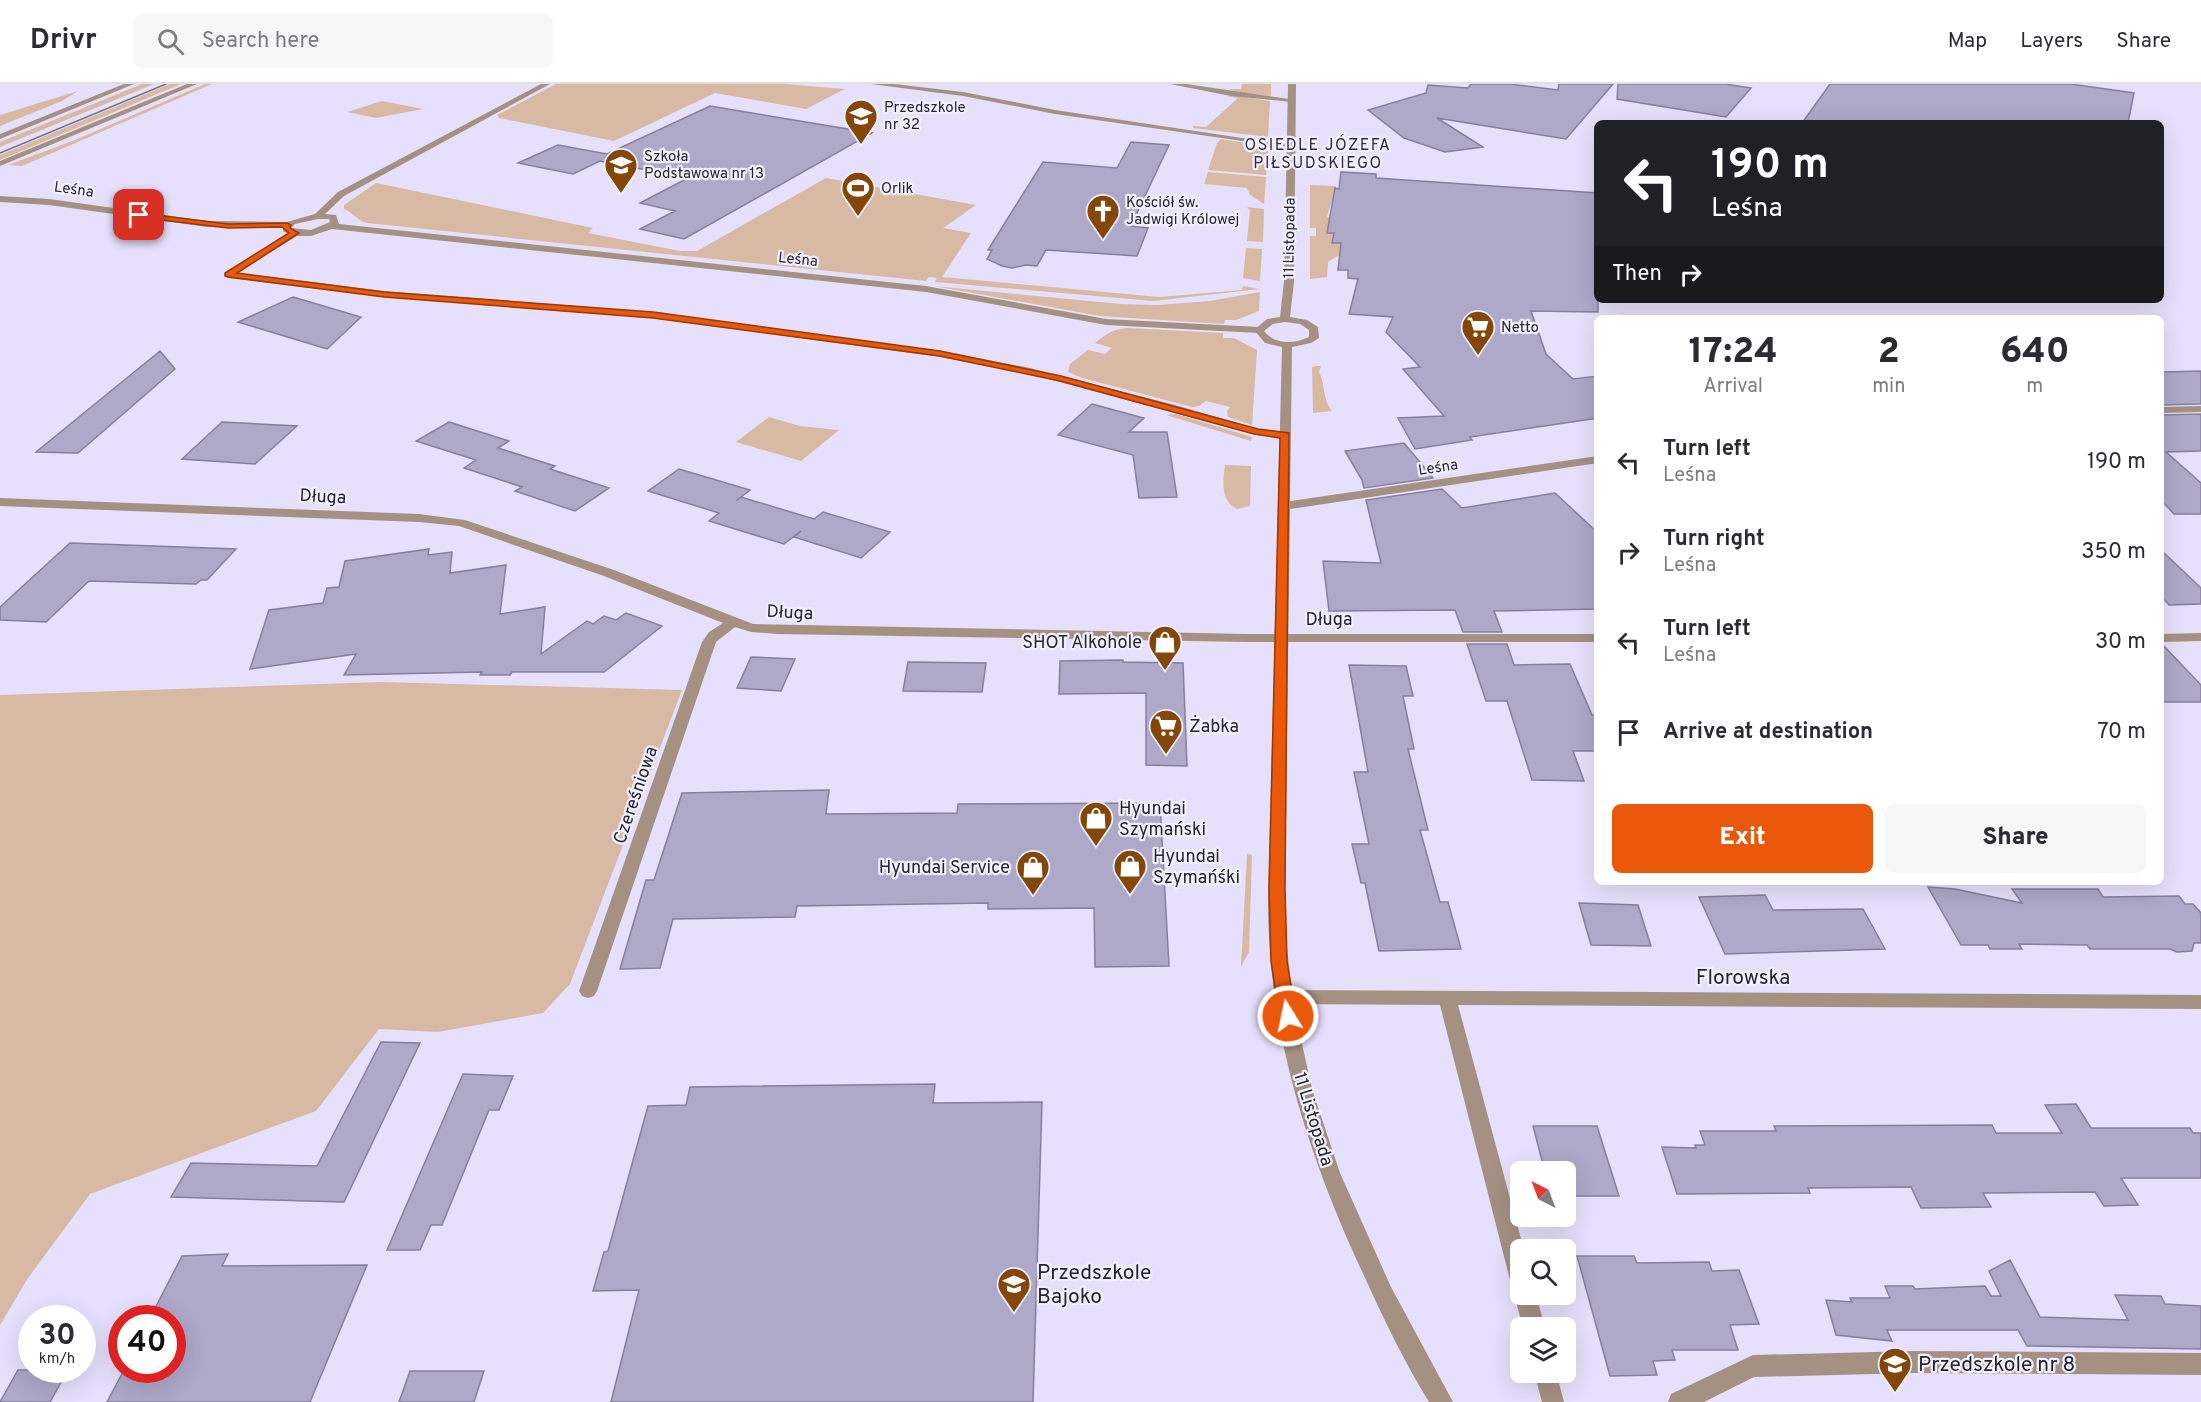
<!DOCTYPE html>
<meta charset="utf-8">
<style>
:root{--surface:#fff;--page:#f7f7f7;--text:#2b2b33;--muted:#7c7c81;--line:#e1e1e2;--accent:#ea580c}
body{margin:0;font-family:Overpass,sans-serif;background:var(--page);color:var(--text);height:100vh;display:flex;flex-direction:column;font-size:22px;white-space:nowrap}
*{box-sizing:border-box;margin:0}
p{font-size:20px;color:var(--muted)}
.icon{flex:none;width:33px;height:33px;fill:none;stroke:currentColor;stroke-width:2;stroke-linecap:round;stroke-linejoin:round}
.map{position:relative;flex:1;overflow:hidden}
.panel{position:absolute;left:1594px;top:231px;width:570px;height:570px;display:flex;flex-direction:column;background:var(--surface);border-radius:9px;box-shadow:0 6px 24px #0002}
.panel>*{flex:none}
.guide{position:absolute;left:1594px;top:36px;width:570px;height:183px;border-radius:9px;box-shadow:0 6px 24px #0002;background:#202124;color:#fff;overflow:hidden}
.needle{width:39px;rotate:318deg}
.buttons{position:absolute;left:1510px;top:1077px;display:grid;gap:12px}
.buttons a{display:grid;place-items:center;width:66px;height:66px;border-radius:9px;background:var(--surface);box-shadow:0 6px 24px #0002;font-size:30px}
.speed{position:absolute;left:18px;top:1221px;display:flex;gap:12px;font-size:30px;font-weight:700;text-align:center}
.speed>*{display:grid;place-content:center;width:78px;height:78px;border-radius:50%;background:var(--surface);box-shadow:0 6px 24px #0002;line-height:1}
.speed small{font-size:15px;font-weight:400}
.speed .limit{border:9px solid #d22;background:#fff;color:#111}
.pin{position:absolute;display:grid;place-items:center;width:51px;height:51px;color:#fff;margin:-26px;border-radius:12px;box-shadow:0 3px 9px #0006}
.me{position:absolute;width:66px;margin:-33px;rotate:350deg;stroke-linejoin:round;filter:drop-shadow(0 0 4px #0008)}
.turn{display:flex;align-items:center;gap:21px;height:126px;padding:0 18px;font-size:27px}
.turn .icon{width:78px;height:78px;stroke-width:2.5}
.turn b{display:block;font-size:42px;line-height:51px}
.then{display:flex;align-items:center;height:57px;padding:0 18px;background:#0003;gap:12px;font-size:22px}
.eta{display:flex;justify-content:space-evenly;align-items:center;height:102px;text-align:center}
.eta b{font-size:36px;font-weight:800;line-height:42px}
.button{display:flex;gap:12px;margin-top:auto;padding:12px 18px}
.button a{flex:1;height:69px;border-radius:9px;background:var(--accent);color:#fff;font-size:24px;font-weight:800;line-height:69px;text-align:center}
.button a+a{background:var(--page);color:var(--text)}
ul{padding:0;list-style:none}
li{display:flex;align-items:center;gap:18px;height:90px;padding:0 18px}
li div{flex:1}
li b{display:block;font-size:22px}
li em{font-style:normal}
header{display:flex;align-items:center;gap:36px;box-sizing:border-box;height:84px;padding:0 30px;background:var(--surface);border-bottom:2px solid var(--line)}
header strong{font-size:28px}
nav{display:flex;gap:33px;margin-inline-start:auto;font-size:21px}
.search{width:420px;height:54px;background:var(--page);display:flex;align-items:center;gap:15px;box-sizing:border-box;padding:0 21px;border-radius:9px;color:var(--muted);font-size:22px}
.map>svg:first-child{display:block}
.green{fill:#d8b9a4}
.building{fill:#aea8c9;stroke:#867f9f;stroke-width:1.5}
.lines{fill:none;stroke-linecap:round;stroke-linejoin:round}
.minor{fill:#a59182;fill-rule:evenodd}
.tertiary{fill:#a59182;fill-rule:evenodd}
.tram{stroke:#747083;stroke-width:1.5}
.route{fill:#ea580c;stroke:#983908;stroke-width:1.5}
.labels{text-anchor:middle;stroke-width:4.5;stroke-linejoin:round;paint-order:stroke}
.far-poi-label{font-size:15px;fill:#272431;stroke:#f2f0fe;text-anchor:start}
.far-street-label{font-size:15px;fill:#272431;stroke:#f2f0fe}
.far-neighbourhood-label{font-size:16px;letter-spacing:1.5px;fill:#2f2944;stroke:#f2f0fe}
.street-label{font-size:18px;fill:#272431;stroke:#f2f0fe}
.poi-label{font-size:18px;fill:#272431;stroke:#f2f0fe;text-anchor:start}
.near-street-label{font-size:21px;fill:#272431;stroke:#f2f0fe}
.near-poi-label{font-size:21px;fill:#272431;stroke:#f2f0fe;text-anchor:start}
</style>
<header>
<strong>Drivr</strong>
<div class="search"><svg class="icon" aria-label="search" viewBox="0 0 24 24"><circle cx="10" cy="10" r="6"/><path d="M15 15l6 6"/></svg>Search here</div>
<nav><a>Map</a><a>Layers</a><a>Share</a></nav>
</header>
<div class="map">
<svg width="2201" height="1318" viewBox="0 0 2201 1318">
<rect width="100%" height="100%" fill="#e6e0fc"/>
<path class="green" d="M142,0H154L0,63V58Z
M170,0H181L0,76V71Z
M205,0H212L22,82L8,81L75,56Z
M556,0H784L845,5L806,25L715,9L614,57L499,34L497,31Z
M1242,0H1271V12L1237,8L1229,5H1241Z
M78,7L62,17L0,42V31Z
M1233,11L1270,17L1268,53L1193,44V42L1206,43L1238,14L1226,12Z
M382,17L423,25L376,34L347,28Z
M1221,55L1245,59L1243,61L1268,67L1266,91L1208,86L1217,59Z
M1208,88L1266,93L1264,120L1250,111L1247,104L1204,100Z
M826,94L976,121L943,144L971,149L942,193L1159,213L1242,206L1243,202L1260,205L1153,217L935,198L937,194L929,193L926,197L367,139C357,137 354,129 344,125V121L376,99L593,144L588,149L680,167H697Z
M1310,101L1336,102L1327,133L1337,134L1333,159L1343,160L1341,170L1328,178L1327,193L1310,195V152H1316V144H1310Z
M1247,123L1264,125L1263,158L1247,157L1250,126Z
M1246,164L1262,165L1260,197L1243,194Z
M934,202L1120,220L1158,221L1210,217L1260,208L1259,227L1236,236H1225L1224,240L1100,232Z
M1128,244L1223,249V254H1234L1257,266L1252,341L1228,333L1227,327L1230,323L1206,317L1199,322L1192,323L1082,294L1068,288L1070,280L1088,266L1105,270L1112,264L1095,259C1106,250 1113,245 1128,244Z
M1316,282H1321L1319,288C1326,301 1322,315 1332,327L1313,329L1312,283Z
M1176,330L1252,353L1251,357L1166,331Z
M769,333L800,342L839,346L801,377L736,358Z
M1225,381L1251,382L1250,422L1237,425C1220,417 1223,397 1225,381Z
M382,598L682,606L570,900L543,929L438,948L379,945L316,1027L90,1110L28,1194L0,1241V611Z
M1247,770L1252,771L1249,868L1241,883Z"/>
<path class="building" d="M1471,0H1510L1558,6L1559,0H1613L1566,55L1437,34L1483,63L1445,68L1404,54L1368,26L1426,9L1428,1L1468,4Z
M1618,0H1725L1751,4L1726,33L1617,15Z
M1830,0H2071L2134,9L2128,39H1802Z
M710,22L872,49L684,155L640,145L675,127L640,119L688,94L600,77L573,90L518,79L558,61L607,70Z
M1131,58L1169,61L1131,142L1148,144L1137,172L1046,166L1037,182L1026,181L1012,184L1002,182L987,175L992,166H988L1043,78L1117,84Z
M1341,88L1376,90V94L1598,109V228L1531,227L1546,270L1573,295L1598,292V334L1470,353L1472,356L1415,365L1398,334L1444,332L1403,285L1420,283L1386,248L1393,233L1349,230L1358,195L1348,194V186H1338L1341,159H1332L1334,149H1327L1335,104L1339,105Z
M293,213L361,233L327,265L238,238Z
M160,267L175,285L78,369L36,368Z
M2201,287V320L2162,321V288Z
M1092,320L1144,334L1129,348H1167L1177,413L1139,414L1133,371L1058,351Z
M2201,330V367L2166,368L2201,399V430H2174L2162,417V331Z
M222,338L297,342L255,380L182,375Z
M449,338L509,357L498,364L555,382L550,385L609,404L575,427L515,407L522,403L464,384L476,376L416,357Z
M1404,359L1433,394L1364,404L1362,396L1345,367Z
M679,385L750,406L736,417L741,413L814,435L823,428L890,448L861,474L794,453L801,447L784,460L709,437L719,429L648,407Z
M1442,405L1462,424L1555,409L1598,449V525L1494,527L1502,548H1463L1455,526L1329,527L1323,477L1381,479L1366,416Z
M70,459L236,465L207,496H201L196,500L89,497L46,538L0,536V523Z
M429,465L428,471L452,468L450,489L506,481L500,530L545,523L541,570L587,537L593,540L604,532L616,536L626,529L662,542L604,588H512L510,591H480L482,588L344,591L356,570L250,585L269,526L323,519L327,504L339,503L345,477Z
M2162,467L2201,504V520L2169,521L2162,513Z
M1467,560H1507L1514,581L1570,580L1592,631H1598V667H1573L1584,697L1532,696L1507,617H1486Z
M2162,560L2201,601V618H2162Z
M751,573L795,575L781,607L737,604Z
M1123,576V578L1183,579L1187,682L1146,681V609L1059,610L1060,577Z
M908,578L986,579L982,608L903,607Z
M1349,581L1406,582L1413,612H1403L1414,665H1408L1428,746H1420L1440,818H1448L1461,865L1379,867L1365,799H1361L1352,760H1369L1354,688H1368Z
M829,706L826,730L957,729L958,720L1160,719L1169,882L1095,883L1094,824L988,825V819L797,822L795,833L673,835L660,884L620,885L646,796H654L682,709Z
M1928,803L1955,805L2022,819L2012,805H2098L2103,813L2179,812L2185,820H2193L2201,829V859H2194L2192,867L2177,868L2170,865H2090L2087,861L2019,860L2022,865H1990L1988,861H1961Z
M1765,811L1773,826L1863,825L1885,865L1725,870L1699,813Z
M1579,819L1638,821L1651,862L1591,861Z
M381,958L420,959L344,1118L171,1113L191,1079L317,1082Z
M463,990L513,992L499,1026H489L442,1141H431L420,1166H387Z
M935,1000L933,1019L1042,1018L1033,1318H611L639,1206L593,1207L604,1168L608,1167L648,1022L686,1021L690,1003Z
M2076,1020L2091,1044H2190L2193,1049H2201V1094H2121L2138,1121L2104,1122L2095,1108L1983,1109L1991,1123L1921,1124L1911,1103L1808,1104L1810,1109L1677,1110L1662,1063L1696,1064L1695,1061H1705L1700,1047H1776L1774,1042L1992,1041L1996,1049H2062L2045,1021Z
M1533,1042H1597L1619,1112H1566V1088H1545Z
M228,1170L222,1182L367,1181L310,1318H107L124,1286H172V1234H150L182,1172Z
M1577,1172H1634L1637,1179L1709,1178L1712,1187L1739,1186L1759,1240L1730,1241L1738,1266H1672L1675,1276L1653,1277L1657,1291L1610,1292Z
M2010,1176L2040,1233L2128,1236L2115,1211L2161,1212L2165,1220L2201,1222V1265L2027,1262L2018,1246H1887L1892,1257L1836,1251L1826,1216L1852,1218L1850,1214H1890L1885,1202H1913L1915,1205L1985,1202L1991,1212H2001L1989,1187Z
M18,1286H68L50,1318H0Z
M410,1287H484L474,1318H399Z"/>
<g class="lines">
<path class="minor" d="M541,0H550L344,112L325,130L336,131L339,140L926,202L1106,235L1259,243L1264,246L1259,249L1106,241L926,208L332,145L311,152H297L237,189L384,207L653,228L940,267L1030,284L1175,321L1258,345L1285,348L1291,351L1285,354L1257,351L1030,290L940,273L653,234L384,213L228,194L225,193V189L288,150L283,147V144L207,143L49,121L0,118V112L49,115L207,137L287,138L315,130L338,108ZM318,135H329L330,138L311,146L291,144L295,140Z
M871,0H894L963,8L1055,26L1295,62L1291,64L1055,30L963,12Z
M1170,0H1186L1296,16L1292,18L1231,12Z
M2201,322V328L2162,329V323Z
M1598,372V379L1284,426L1278,422L1284,418Z
M0,414L419,430L465,436L614,486L753,540L1247,550H1598V558H1247L777,550L751,548L735,543L716,558L597,907L594,912L588,914L582,912L579,907L702,558L709,548L723,539L604,492L459,442L419,438L0,422Z
M2201,549V557L2162,558V550Z
M1284,906L2201,911V925L1458,921L1524,1166H1521V1210H1536L1545,1244H1523L1514,1210L1517,1205L1510,1196L1440,921L1284,920L1278,918L1275,913L1278,908Z
M1914,1267L2201,1269V1291L1914,1289L1754,1293L1704,1318H1668L1671,1310L1753,1271Z
M1534,1288H1556L1564,1318H1542Z"/>
<path class="tertiary" d="M124,0H134L0,55V50Z
M187,0H197L0,82V77Z
M1288,0H1296L1294,198L1290,233L1307,236L1318,243L1319,254L1311,259L1292,263L1285,819L1287,864L1293,919L1312,1005L1340,1089L1391,1203L1453,1318H1429C1405,1279 1385,1238 1366,1196C1310,1077 1268,951 1268,819L1282,263L1265,259L1254,246L1267,235L1280,233L1284,198ZM1285,238L1300,240L1309,246V253C1294,260 1275,261 1264,247L1273,240Z"/>
<path class="tram" d="M0,69L166,0"/>
</g>
<path class="route" d="M139,129L228,140L287,139L291,141L290,144L299,149L237,189L384,208L653,228L940,267L1061,292L1258,345L1289,349L1285,804L1287,877L1296,932L1293,937L1288,939L1282,937L1279,932L1271,877L1269,804L1280,354L1254,350L1060,297L940,272L653,234L384,213L228,193L225,192V189L289,149L282,143L228,144L137,133L135,131Z"/>
<defs>
<symbol id="school-pin" viewBox="-11 -11 22 30"><path d="M0 17L-7.5 6A9.5 9.5 0 1 1 7.5 6Z" fill="#854708" stroke="#f2f0fe"/><path d="M0-5L7-2L0 1L-7-2ZM-4 1L0 2.5L4 1V4Q0 6-4 4Z" fill="#fff"/></symbol>
<symbol id="stadium-pin" viewBox="-11 -11 22 30"><path d="M0 17L-7.5 6A9.5 9.5 0 1 1 7.5 6Z" fill="#854708" stroke="#f2f0fe"/><path d="M0-5a6.5 5 0 1 0 0 10a6.5 5 0 1 0 0-10ZM-3.5-1.8h7v3.6h-7Z" fill="#fff"/></symbol>
<symbol id="church-pin" viewBox="-11 -11 22 30"><path d="M0 17L-7.5 6A9.5 9.5 0 1 1 7.5 6Z" fill="#854708" stroke="#f2f0fe"/><path d="M-1.2-6h2.4v3.5h3.3v2.4h-3.3V6h-2.4V-.1h-3.3v-2.4h3.3Z" fill="#fff"/></symbol>
<symbol id="supermarket-pin" viewBox="-11 -11 22 30"><path d="M0 17L-7.5 6A9.5 9.5 0 1 1 7.5 6Z" fill="#854708" stroke="#f2f0fe"/><path d="M-6-5.5h2.5l.6 2H6L4.5 2H-2.5L-4.4-4H-6ZM-1.5 3.2a1.3 1.3 0 1 0 .1 0ZM3 3.2a1.3 1.3 0 1 0 .1 0Z" fill="#fff"/></symbol>
<symbol id="shop-pin" viewBox="-11 -11 22 30"><path d="M0 17L-7.5 6A9.5 9.5 0 1 1 7.5 6Z" fill="#854708" stroke="#f2f0fe"/><path d="M-5-2.5h2.3a2.7 3.5 0 0 1 5.4 0H5L5.5 6h-11ZM-1.5-2.5h3a1.5 2.3 0 0 0-3 0Z" fill="#fff"/></symbol>
</defs>
<g fill-rule="evenodd">
<use href="#school-pin" x="842" y="13" width="38" height="52"/>
<use href="#school-pin" x="602" y="62" width="38" height="52"/>
<use href="#stadium-pin" x="839" y="85" width="38" height="52"/>
<use href="#church-pin" x="1084" y="108" width="38" height="52"/>
<use href="#supermarket-pin" x="1459" y="224" width="38" height="52"/>
<use href="#shop-pin" x="1146" y="539" width="38" height="52"/>
<use href="#supermarket-pin" x="1147" y="623" width="38" height="52"/>
<use href="#shop-pin" x="1077" y="715" width="38" height="52"/>
<use href="#shop-pin" x="1111" y="763" width="38" height="52"/>
<use href="#shop-pin" x="1014" y="764" width="38" height="52"/>
<use href="#school-pin" x="995" y="1181" width="38" height="52"/>
<use href="#school-pin" x="1876" y="1261" width="38" height="52"/>
</g>
<g class="labels">
<g class="far-poi-label">
<text x="884" y="28">Przedszkole<tspan x="884" dy="17">nr 32</tspan></text>
<text x="644" y="77">Szkoła<tspan x="644" dy="17">Podstawowa nr 13</tspan></text>
<text x="881" y="109">Orlik</text>
<text x="1126" y="123">Kościół św.<tspan x="1126" dy="17">Jadwigi Królowej</tspan></text>
<text x="1501" y="248">Netto</text>
</g>
<g class="far-street-label">
<text transform="translate(74 105) rotate(8)" y="5">Leśna</text>
<text transform="translate(1289 154) rotate(-89)" y="5">11 Listopada</text>
<text transform="translate(798 175) rotate(6)" y="5">Leśna</text>
<text transform="translate(1438 383) rotate(-9)" y="5">Leśna</text>
</g>
<g class="far-neighbourhood-label">
<text x="1318" y="66">OSIEDLE JÓZEFA<tspan x="1318" dy="18">PIŁSUDSKIEGO</tspan></text>
</g>
<g class="street-label">
<text transform="translate(323 412) rotate(3)" y="6">Długa</text>
<text transform="translate(790 528) rotate(3)" y="6">Długa</text>
<text x="1329" y="541">Długa</text>
<text transform="translate(635 711) rotate(-71)" y="6">Czereśniowa</text>
<text transform="translate(1314 1035) rotate(73)" y="6">11 Listopada</text>
</g>
<g class="poi-label">
<text x="1142" y="564" text-anchor="end">SHOT Alkohole</text>
<text x="1189" y="648">Żabka</text>
<text x="1119" y="730">Hyundai<tspan x="1119" dy="21">Szymański</tspan></text>
<text x="1153" y="778">Hyundai<tspan x="1153" dy="21">Szymańśki</tspan></text>
<text x="1010" y="789" text-anchor="end">Hyundai Service</text>
</g>
<g class="near-street-label">
<text x="1743" y="900">Florowska</text>
</g>
<g class="near-poi-label">
<text x="1037" y="1195">Przedszkole<tspan x="1037" dy="24">Bajoko</tspan></text>
<text x="1918" y="1287">Przedszkole nr 8</text>
</g>
</g>
</svg>
<div class="buttons">
<a><svg class="needle" viewBox="-14 -14 28 28"><path d="M0-13l5 13h-10z" fill="#e53935"/><path d="M0 13l5-13h-10z" fill="#7c7c81"/></svg></a>
<a><svg class="icon" aria-label="search" viewBox="0 0 24 24"><circle cx="10" cy="10" r="6"/><path d="M15 15l6 6"/></svg></a>
<a><svg class="icon" aria-label="layers" viewBox="0 0 24 24"><path d="M12 4l9 5-9 5-9-5zM3 14l9 5 9-5"/></svg></a>
</div>
<div class="speed"><div>30<small>km/h</small></div><div class="limit">40</div></div>
<div class="pin" style="left:139px;top:131px;background:#d93025"><svg class="icon" aria-label="arrive" viewBox="0 0 24 24"><path d="M6 21V4h12l-3 4 3 4H6"/></svg></div>
<svg class="me" style="left:1288px;top:932px" viewBox="-20 -20 40 40"><circle r="17" fill="#ea580c" stroke="#fff" stroke-width="3"/><path d="M0-11L8 9 0 5-8 9z" fill="#fff"/></svg>
<div class="guide">
<div class="turn"><svg class="icon" aria-label="left" viewBox="0 0 24 24"><path d="M17 20v-9H6M10 6l-5 5 5 5"/></svg><div><b>190 m</b>Leśna</div></div>
<div class="then">Then<svg class="icon" aria-label="right" viewBox="0 0 24 24"><path d="M7 20v-9h11M14 6l5 5-5 5"/></svg></div>
</div>
<section class="panel">
<div class="eta">
<div><b>17:24</b><p>Arrival</p></div>
<div><b>2</b><p>min</p></div>
<div><b>640</b><p>m</p></div>
</div>
<ul>
<li><svg class="icon" aria-label="left" viewBox="0 0 24 24"><path d="M17 20v-9H6M10 6l-5 5 5 5"/></svg><div><b>Turn left</b><p>Leśna</p></div><em>190 m</em></li>
<li><svg class="icon" aria-label="right" viewBox="0 0 24 24"><path d="M7 20v-9h11M14 6l5 5-5 5"/></svg><div><b>Turn right</b><p>Leśna</p></div><em>350 m</em></li>
<li><svg class="icon" aria-label="left" viewBox="0 0 24 24"><path d="M17 20v-9H6M10 6l-5 5 5 5"/></svg><div><b>Turn left</b><p>Leśna</p></div><em>30 m</em></li>
<li><svg class="icon" aria-label="arrive" viewBox="0 0 24 24"><path d="M6 21V4h12l-3 4 3 4H6"/></svg><div><b>Arrive at destination</b></div><em>70 m</em></li>
</ul>
<div class="button"><a>Exit</a><a>Share</a></div>
</section>
</div>
